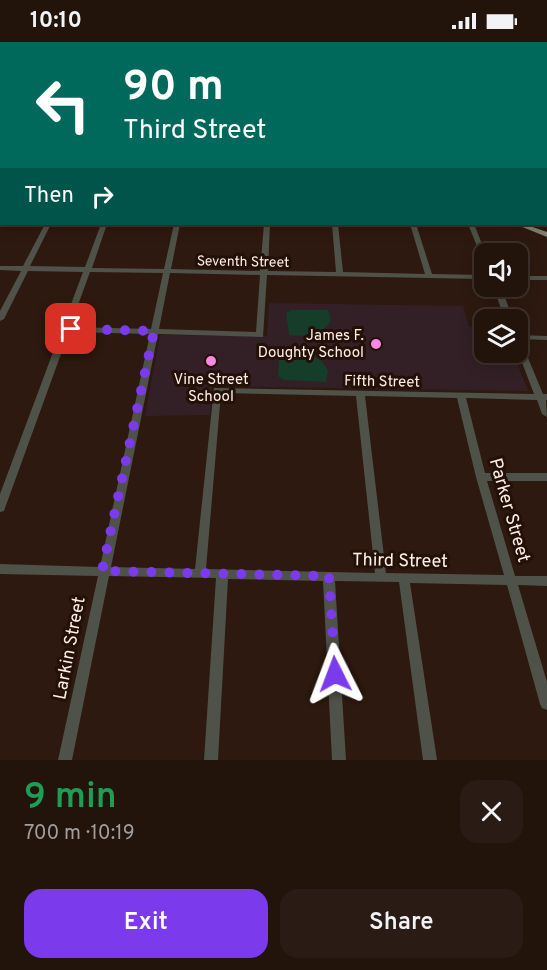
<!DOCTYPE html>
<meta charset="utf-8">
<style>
:root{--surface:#22130b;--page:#2a1c14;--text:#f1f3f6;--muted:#a29e9d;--line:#3f322c;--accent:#7c3aed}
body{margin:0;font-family:Overpass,sans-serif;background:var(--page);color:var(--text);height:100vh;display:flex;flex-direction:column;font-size:22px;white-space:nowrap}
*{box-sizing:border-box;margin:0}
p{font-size:20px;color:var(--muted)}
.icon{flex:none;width:33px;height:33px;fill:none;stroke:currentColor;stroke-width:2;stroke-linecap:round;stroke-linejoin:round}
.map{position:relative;height:718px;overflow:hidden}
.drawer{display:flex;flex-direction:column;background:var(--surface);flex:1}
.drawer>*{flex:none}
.top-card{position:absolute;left:0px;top:0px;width:548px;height:183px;box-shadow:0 3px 15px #0003,0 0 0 2px var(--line);background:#00695c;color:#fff;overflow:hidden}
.fabs{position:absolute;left:474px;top:201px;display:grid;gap:12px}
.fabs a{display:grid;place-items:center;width:54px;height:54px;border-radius:12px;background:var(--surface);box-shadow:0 3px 15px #0003,0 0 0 2px var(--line);font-size:30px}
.pin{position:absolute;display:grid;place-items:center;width:51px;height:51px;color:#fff;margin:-26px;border-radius:12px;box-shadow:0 3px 9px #0006}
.me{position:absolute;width:66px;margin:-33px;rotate:357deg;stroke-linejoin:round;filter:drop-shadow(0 0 4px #0008)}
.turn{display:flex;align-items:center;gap:21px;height:126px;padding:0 24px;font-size:27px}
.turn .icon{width:78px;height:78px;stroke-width:2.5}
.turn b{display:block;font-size:42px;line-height:51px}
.then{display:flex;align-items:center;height:57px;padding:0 24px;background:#0003;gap:12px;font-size:22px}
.round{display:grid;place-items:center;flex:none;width:63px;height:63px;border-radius:18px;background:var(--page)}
.summary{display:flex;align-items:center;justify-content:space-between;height:102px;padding:0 24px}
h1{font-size:36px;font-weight:600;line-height:45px;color:#1e9e55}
.button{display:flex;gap:12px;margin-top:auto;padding:12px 24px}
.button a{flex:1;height:69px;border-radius:18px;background:var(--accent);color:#fff;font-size:24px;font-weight:600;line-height:69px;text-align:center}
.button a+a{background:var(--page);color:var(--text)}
.status{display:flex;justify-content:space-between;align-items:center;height:42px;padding:0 30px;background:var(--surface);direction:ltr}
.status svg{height:16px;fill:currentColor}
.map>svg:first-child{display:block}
.education{fill:#322026}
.green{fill:#153d29}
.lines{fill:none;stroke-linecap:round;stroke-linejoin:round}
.minor{fill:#4f5248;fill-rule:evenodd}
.major{fill:#7f8470;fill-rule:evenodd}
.highway{fill:#92987f;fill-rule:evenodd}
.major-bridge{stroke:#7f8470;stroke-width:5}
.route{stroke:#7c3aed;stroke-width:10;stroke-dasharray:0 18}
.poi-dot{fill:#fb87e5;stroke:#231007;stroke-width:2}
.labels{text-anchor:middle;stroke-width:6;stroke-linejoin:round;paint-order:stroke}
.far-street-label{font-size:14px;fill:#fef0e9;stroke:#231007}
.poi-label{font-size:15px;fill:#fef0e9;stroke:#231007;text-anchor:end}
.street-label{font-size:15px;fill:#fef0e9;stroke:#231007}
.near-street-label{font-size:18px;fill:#fef0e9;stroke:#231007}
</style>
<div class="status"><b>10:10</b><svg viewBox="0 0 49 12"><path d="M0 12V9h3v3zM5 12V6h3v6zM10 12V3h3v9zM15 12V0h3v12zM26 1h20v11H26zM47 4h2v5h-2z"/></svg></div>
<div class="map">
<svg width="547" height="718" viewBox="0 0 547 718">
<rect width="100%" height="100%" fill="#2d190f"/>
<path class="education" d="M269,261L463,264L469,285L484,286V310L513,311L528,349L212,344L210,373L145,374L160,293L267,294Z"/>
<path class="green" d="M292,268H328L331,278C323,294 304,295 289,293L286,271Z
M291,309C306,310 322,314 328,329L326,340L283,338L278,334L280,310Z"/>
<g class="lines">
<path class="minor" d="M127,0H129L130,1L125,2Z
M184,0H190L180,2Z
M289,0H293L294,2H290Z
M332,0H336V2H332Z
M376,0H380V2H376Z
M546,7H547V10H546Z
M546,26H547V28H546Z
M0,42L2,46H0Z
M546,69H547V71H546Z
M0,105H2V109L0,110Z
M0,113H2V117H0Z
M2,159V165L0,166V160Z
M0,169H2V173H0Z
M546,176H547V180H546Z
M45,182H51L30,224L85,225L101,182H107L92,226L164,227L174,182H180L171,227L260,229L264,182H270L268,229L336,230L332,182H338L343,230L425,232L410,182H416L432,232L484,233V237L267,233L263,295L158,292L111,525L195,527L214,346L534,352L518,310V299H521L543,352H547V358H546L547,375L542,372L537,358L466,356L485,431H547V439H487L515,534H547V544L518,543L547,640V668L542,666L540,662L507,543L410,541L437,718H423L399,540L335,539L346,718H332L323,539L228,537L218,718H204L216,536L109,534L72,718H58L98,534L0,532V522L100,525L150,292L69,290L5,466L4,469L0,470V452L83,230L28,229L4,277L0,279V269L21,229L0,228V224H23ZM90,230L163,231L151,287L70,285ZM170,231L260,233L256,290L159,287ZM221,351L356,354L375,531L206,527ZM365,354L457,356L476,435L504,533L386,531Z
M468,182H474L486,212H484V216L481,214Z
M518,234H547V238H518Z
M493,244H501L513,278H505Z
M518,293L547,294V298L518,297Z"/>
<path class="major" d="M515,182H524L547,190V195Z"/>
<path class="highway" d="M33,0H51L28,2Z
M56,0H74L51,2Z
M109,0H120L105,2Z
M0,4H2V8H0Z"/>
<path class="major-bridge" d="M57,0L61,2"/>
</g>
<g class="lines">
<path class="route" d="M71,287L154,289L102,529L329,534L335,632"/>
</g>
<g class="poi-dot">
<circle cx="376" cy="302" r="6"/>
<circle cx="211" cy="319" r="6"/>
</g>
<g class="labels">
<g class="far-street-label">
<text transform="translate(243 219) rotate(1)" y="5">Seventh Street</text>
</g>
<g class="poi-label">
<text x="364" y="298">James F.<tspan x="364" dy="17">Doughty School</tspan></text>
<text x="211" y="342" text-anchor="middle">Vine Street<tspan x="211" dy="17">School</tspan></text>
</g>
<g class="street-label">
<text transform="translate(382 339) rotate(1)" y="5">Fifth Street</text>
</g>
<g class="near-street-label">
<text transform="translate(510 468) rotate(74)" y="6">Parker Street</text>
<text transform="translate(400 518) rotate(1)" y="6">Third Street</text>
<text transform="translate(69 606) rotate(-79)" y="6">Larkin Street</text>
</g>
</g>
</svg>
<div class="fabs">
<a><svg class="icon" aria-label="sound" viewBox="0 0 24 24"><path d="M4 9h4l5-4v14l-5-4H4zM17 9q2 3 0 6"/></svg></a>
<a><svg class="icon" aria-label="layers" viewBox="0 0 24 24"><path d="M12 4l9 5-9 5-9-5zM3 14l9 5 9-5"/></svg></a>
</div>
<div class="pin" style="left:71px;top:287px;background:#d93025"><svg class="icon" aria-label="arrive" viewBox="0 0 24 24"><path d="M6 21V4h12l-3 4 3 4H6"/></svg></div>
<svg class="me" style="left:335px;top:632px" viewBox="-20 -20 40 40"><path d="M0-17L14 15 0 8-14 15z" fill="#7c3aed" stroke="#fff" stroke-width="4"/></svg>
<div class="top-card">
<div class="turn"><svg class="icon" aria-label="left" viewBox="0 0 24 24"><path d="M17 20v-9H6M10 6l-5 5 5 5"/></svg><div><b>90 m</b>Third Street</div></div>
<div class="then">Then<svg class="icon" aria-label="right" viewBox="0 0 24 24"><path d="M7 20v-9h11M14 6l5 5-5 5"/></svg></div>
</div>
</div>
<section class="drawer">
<div class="summary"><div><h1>9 min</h1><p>700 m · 10:19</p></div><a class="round"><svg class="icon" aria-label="close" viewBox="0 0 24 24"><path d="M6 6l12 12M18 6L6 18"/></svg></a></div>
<div class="button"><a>Exit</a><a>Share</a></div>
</section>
